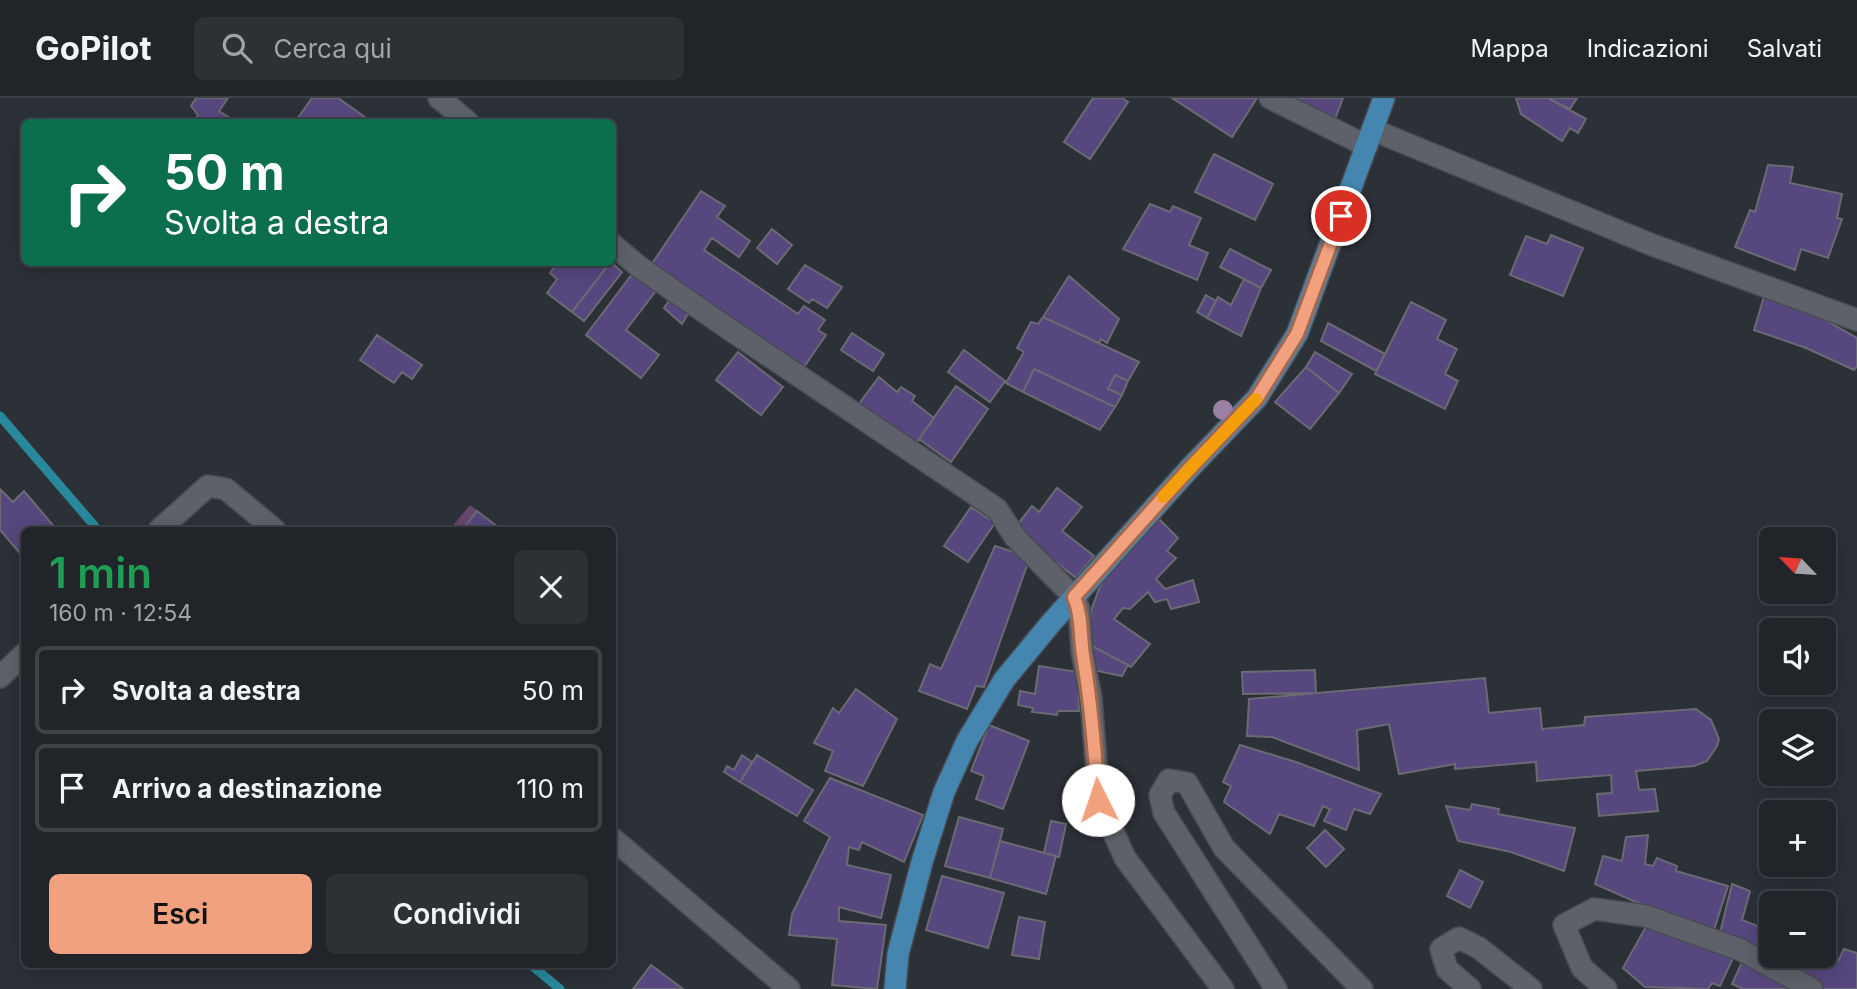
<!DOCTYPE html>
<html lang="it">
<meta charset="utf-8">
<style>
:root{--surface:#212429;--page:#2d3035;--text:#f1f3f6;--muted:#a2a4a8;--line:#3e4146;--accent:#f2a17e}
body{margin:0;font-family:Inter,sans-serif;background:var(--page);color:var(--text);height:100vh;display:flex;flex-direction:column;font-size:26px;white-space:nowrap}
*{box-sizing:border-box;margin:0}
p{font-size:23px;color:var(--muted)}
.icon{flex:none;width:38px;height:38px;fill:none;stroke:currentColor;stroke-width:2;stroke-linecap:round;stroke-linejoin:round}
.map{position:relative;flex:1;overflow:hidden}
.details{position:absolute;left:21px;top:429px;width:595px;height:441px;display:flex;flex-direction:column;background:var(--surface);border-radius:10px;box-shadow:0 4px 18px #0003,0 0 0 2px var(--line)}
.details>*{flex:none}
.hud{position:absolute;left:21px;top:21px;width:595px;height:147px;border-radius:10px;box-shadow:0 4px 18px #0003,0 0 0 2px var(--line);background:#0b6e4f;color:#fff;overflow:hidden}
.needle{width:46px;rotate:295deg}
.controls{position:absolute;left:1759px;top:429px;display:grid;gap:14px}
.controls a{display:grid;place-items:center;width:77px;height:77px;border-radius:10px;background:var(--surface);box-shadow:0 4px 18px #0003,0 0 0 2px var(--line);font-size:35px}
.pin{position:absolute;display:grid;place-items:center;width:60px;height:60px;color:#fff;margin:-30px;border:4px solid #fff;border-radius:50%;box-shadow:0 2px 7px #0007}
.me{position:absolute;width:77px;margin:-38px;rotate:356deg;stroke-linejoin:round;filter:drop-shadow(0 0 5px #0008)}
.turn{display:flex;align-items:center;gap:24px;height:147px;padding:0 28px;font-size:32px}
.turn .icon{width:91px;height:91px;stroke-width:2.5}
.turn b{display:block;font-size:49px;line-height:60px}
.round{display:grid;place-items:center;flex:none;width:74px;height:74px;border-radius:10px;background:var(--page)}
.overview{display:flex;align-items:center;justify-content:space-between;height:119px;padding:0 28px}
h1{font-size:42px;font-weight:600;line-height:52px;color:#1e9e55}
.action{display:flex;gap:14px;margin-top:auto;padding:14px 28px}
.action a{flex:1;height:80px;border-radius:10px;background:var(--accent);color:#111;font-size:28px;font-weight:600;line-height:80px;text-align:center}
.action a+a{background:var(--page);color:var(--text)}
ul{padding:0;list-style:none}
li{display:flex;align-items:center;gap:21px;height:88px;margin:0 14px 10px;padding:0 14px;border:4px solid var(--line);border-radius:10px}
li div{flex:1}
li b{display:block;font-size:26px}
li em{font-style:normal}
header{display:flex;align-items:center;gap:42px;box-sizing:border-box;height:98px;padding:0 35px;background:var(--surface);border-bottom:2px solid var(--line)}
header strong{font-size:33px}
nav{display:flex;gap:38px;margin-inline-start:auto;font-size:24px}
.search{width:490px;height:63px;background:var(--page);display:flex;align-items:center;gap:18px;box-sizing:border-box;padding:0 24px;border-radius:10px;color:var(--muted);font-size:26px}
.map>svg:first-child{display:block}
.green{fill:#67466b}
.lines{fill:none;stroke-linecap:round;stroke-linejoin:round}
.stream{stroke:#28899c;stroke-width:9}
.building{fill:#56477f;stroke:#6b6a73;stroke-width:2}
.minor-casing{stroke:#484b52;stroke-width:24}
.major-casing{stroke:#484b52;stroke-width:24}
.minor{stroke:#5e616a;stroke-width:21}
.major{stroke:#4586b0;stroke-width:21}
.tree{fill:#9c81a4}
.route-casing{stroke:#9d6952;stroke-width:18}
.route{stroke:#f2a17e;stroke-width:12}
.slow{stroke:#f59e0b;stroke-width:12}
</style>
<header>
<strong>GoPilot</strong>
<div class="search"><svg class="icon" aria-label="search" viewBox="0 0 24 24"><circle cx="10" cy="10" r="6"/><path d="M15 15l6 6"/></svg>Cerca qui</div>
<nav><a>Mappa</a><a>Indicazioni</a><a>Salvati</a></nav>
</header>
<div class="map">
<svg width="1857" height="891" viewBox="0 0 1857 891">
<rect width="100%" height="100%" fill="#2c3037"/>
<path class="green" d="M470,407L502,432H449Z"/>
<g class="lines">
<path class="stream" d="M0,318L98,432
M530,866L560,891"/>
</g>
<path class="building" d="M196,0H228L219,13L236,24H193L198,17L191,8Z
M312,0H338L372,24H295Z
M1093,0H1122L1128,4L1090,61L1064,44Z
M1172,0H1257L1232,39Z
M1289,0H1343L1335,21Z
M1516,0H1548L1586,21L1578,35L1570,30L1562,43L1521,16Z
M1548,0H1577L1570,11Z
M1214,56L1273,86L1255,122L1195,94Z
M1768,67L1793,69L1790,85L1842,96L1837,120L1842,121L1828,160L1801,151L1795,172L1735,149L1750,112L1755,114Z
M701,93L725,108L717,119L750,143L739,159L712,140L704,152L798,216L804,208L825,222L818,232L826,237L804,269L649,170Z
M1150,106L1170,114L1173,108L1201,120L1189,147L1208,155L1197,182L1123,151Z
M772,131L792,147L777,166L757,150Z
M1551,137L1583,150L1563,198L1510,177L1526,138L1547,146Z
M1230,151L1271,172L1261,190L1220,169Z
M558,164L608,167L572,214L547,195L557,181L550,175Z
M611,164L622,174L584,223L572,214Z
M805,167L842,189L827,210L812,201L809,205L788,191Z
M636,171L659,189L626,232L659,257L641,280L586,237Z
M1069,178L1119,221L1107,245L1101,241L1099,245L1043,219Z
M1244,181L1261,190L1241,238L1207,220L1218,199L1231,207Z
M1765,195L1816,217L1857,240V268L1854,272L1806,250L1754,232Z
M1206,197L1216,203L1207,220L1197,214Z
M672,198L692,209L682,226L664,210Z
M1411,204L1446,222L1437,241L1457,251L1445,276L1458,283L1445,311L1375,276Z
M1043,219L1139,264L1128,283L1115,277L1108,291L1122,297L1115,309L1034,271L1023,294L1006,285L1024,254L1017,250L1031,224L1038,226Z
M1328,225L1385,256L1376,273L1321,243Z
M852,235L884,256L873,273L841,252Z
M377,237L422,267L412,281L402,274L394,285L360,262Z
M964,252L1005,283L990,304L948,274Z
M738,254L783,289L761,317L716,282Z
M1315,254L1352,276L1339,295L1306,269Z
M1306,269L1339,295L1310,331L1275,304Z
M1034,271L1115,309L1100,332L1023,294Z
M1115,277L1128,283L1122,297L1108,291Z
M879,279L897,294L901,289L915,298L912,303L934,320L915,347L858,307Z
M956,288L988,311L951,364L919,341Z
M1057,390L1082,409L1062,433L1094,458L1076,480L1014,431L1032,408L1039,414Z
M0,391L13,404L24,393L57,432H24V460L0,432Z
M971,409L995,425L968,464L944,448Z
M477,413L502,432H472L466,427Z
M1159,421L1178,440L1167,453L1176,460L1156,481L1165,491L1193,482L1199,504L1171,511L1167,501L1155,504L1148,494L1130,511L1123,510L1114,521L1150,546L1131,569L1090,547L1091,513L1100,488L1124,454Z
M995,448L1030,459L984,589L976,588L967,611L919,593L930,566L941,571Z
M1090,547L1128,567L1122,578L1093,572Z
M1039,568L1078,574L1079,613H1058L1057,617L1032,614L1033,610L1018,607L1020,593L1035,596Z
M1315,572L1316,595L1243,596L1242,574Z
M1485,580L1489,615L1540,610L1542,631L1584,627L1585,619L1696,611L1711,622L1719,641L1717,648L1707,663L1694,668L1636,673L1639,692L1655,691L1658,713L1599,718L1597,696L1612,695L1611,677L1537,683L1536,664L1455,671V666L1399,676L1389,626L1357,632L1359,672L1272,639L1247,638L1249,601Z
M856,591L897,621L863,688L825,673L833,653L814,645L833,610L839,615Z
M989,627L1029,643L1003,711L976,701L984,678L971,673Z
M1240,647L1296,664L1381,696L1370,716L1354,711L1346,732L1324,723L1330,711L1323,708L1314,728L1279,716L1270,736L1224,704L1231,688L1223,684Z
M742,657L752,664L740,684L724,674L727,668L734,672Z
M757,657L813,692L797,718L740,684Z
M830,680L923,717L904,764L862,744L859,752L849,749L847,767L891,777L881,820L839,809V823L886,827L877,891L832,887L837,841L789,837L792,816L830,739L804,723Z
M1472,706L1499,711L1498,716L1575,730L1564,773L1511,754L1458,743L1446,708L1470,712Z
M959,719L1003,731L990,780L945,768Z
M1051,723L1066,726L1059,759L1044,755Z
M1325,732L1344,751L1326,769L1307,750Z
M1648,737L1645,766L1653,768L1657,760L1677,768L1676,773L1728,788L1712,838L1595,786L1603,758L1622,763L1626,739Z
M1000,743L1056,758L1046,796L990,780Z
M1460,772L1483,784L1470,810L1447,798Z
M942,778L1004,795L988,850L926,832Z
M1732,786L1750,793L1742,822L1760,829L1769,799L1787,805H1771V858H1824V855L1838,863L1844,851L1857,855V891H1820L1719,839Z
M1019,819L1045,824L1039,861L1012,857Z
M1648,825L1734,858L1720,888L1712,885L1708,891L1645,889L1623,870Z
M1744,860L1804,891H1743L1732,886Z
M651,867L683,891H633Z"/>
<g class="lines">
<defs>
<path id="minor" d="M439,0L468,24
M1270,0L1367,48
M1373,32L1650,146L1857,222
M612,146L638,168L729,231L997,411L1015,439L1074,499L1079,511L1082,554L1091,600L1099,702L1125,760L1223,891
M159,432L208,388L226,391L275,432
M0,579L24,556
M612,740L789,891
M1276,891L1164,715L1160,697L1169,682L1187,685L1224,750L1362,891
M1470,891L1447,871L1441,851L1459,840L1479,850L1531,891
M1606,891L1582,870L1564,827L1594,811L1646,818L1741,852L1812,891"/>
<path id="major" d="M895,891L898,856L922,764L944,694L967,643L1004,582L1051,525L1189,371L1257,300L1297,236L1384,0"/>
</defs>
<use href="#minor" class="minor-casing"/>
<use href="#major" class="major-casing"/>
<use href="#minor" class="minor"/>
<use href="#major" class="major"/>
</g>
<circle class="tree" cx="1223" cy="312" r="10"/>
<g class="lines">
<defs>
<path id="route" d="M1098,702C1095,653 1091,605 1083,557C1080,537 1082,518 1074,499L1189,371L1257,300L1297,236L1341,118"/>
</defs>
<use href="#route" class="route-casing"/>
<use href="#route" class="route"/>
<path class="slow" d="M1163,399L1256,301"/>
</g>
</svg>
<div class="controls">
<a><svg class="needle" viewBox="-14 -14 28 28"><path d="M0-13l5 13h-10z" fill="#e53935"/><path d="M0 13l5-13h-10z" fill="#a2a4a8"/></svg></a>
<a><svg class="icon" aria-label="sound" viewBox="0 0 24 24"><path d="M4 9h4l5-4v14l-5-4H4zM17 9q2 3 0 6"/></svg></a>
<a><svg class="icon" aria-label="layers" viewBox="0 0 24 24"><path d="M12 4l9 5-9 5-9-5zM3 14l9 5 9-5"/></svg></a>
<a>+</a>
<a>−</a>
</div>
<div class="pin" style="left:1341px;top:118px;background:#d93025"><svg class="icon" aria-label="arrive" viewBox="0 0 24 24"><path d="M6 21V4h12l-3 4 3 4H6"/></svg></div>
<svg class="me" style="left:1098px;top:702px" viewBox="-20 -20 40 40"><circle r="19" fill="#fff"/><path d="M0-13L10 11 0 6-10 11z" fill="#f2a17e"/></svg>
<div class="hud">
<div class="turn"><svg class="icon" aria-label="right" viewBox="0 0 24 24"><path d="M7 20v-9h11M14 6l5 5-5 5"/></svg><div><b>50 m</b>Svolta a destra</div></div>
</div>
<section class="details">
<div class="overview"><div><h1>1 min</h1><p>160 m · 12:54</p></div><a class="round"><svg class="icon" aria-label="close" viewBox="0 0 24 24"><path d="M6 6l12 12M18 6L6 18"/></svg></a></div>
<ul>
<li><svg class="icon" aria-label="right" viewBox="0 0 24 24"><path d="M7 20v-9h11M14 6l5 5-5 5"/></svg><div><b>Svolta a destra</b></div><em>50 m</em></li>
<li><svg class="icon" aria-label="arrive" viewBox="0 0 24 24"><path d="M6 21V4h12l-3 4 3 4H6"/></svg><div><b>Arrivo a destinazione</b></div><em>110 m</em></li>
</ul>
<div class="action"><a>Esci</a><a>Condividi</a></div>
</section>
</div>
